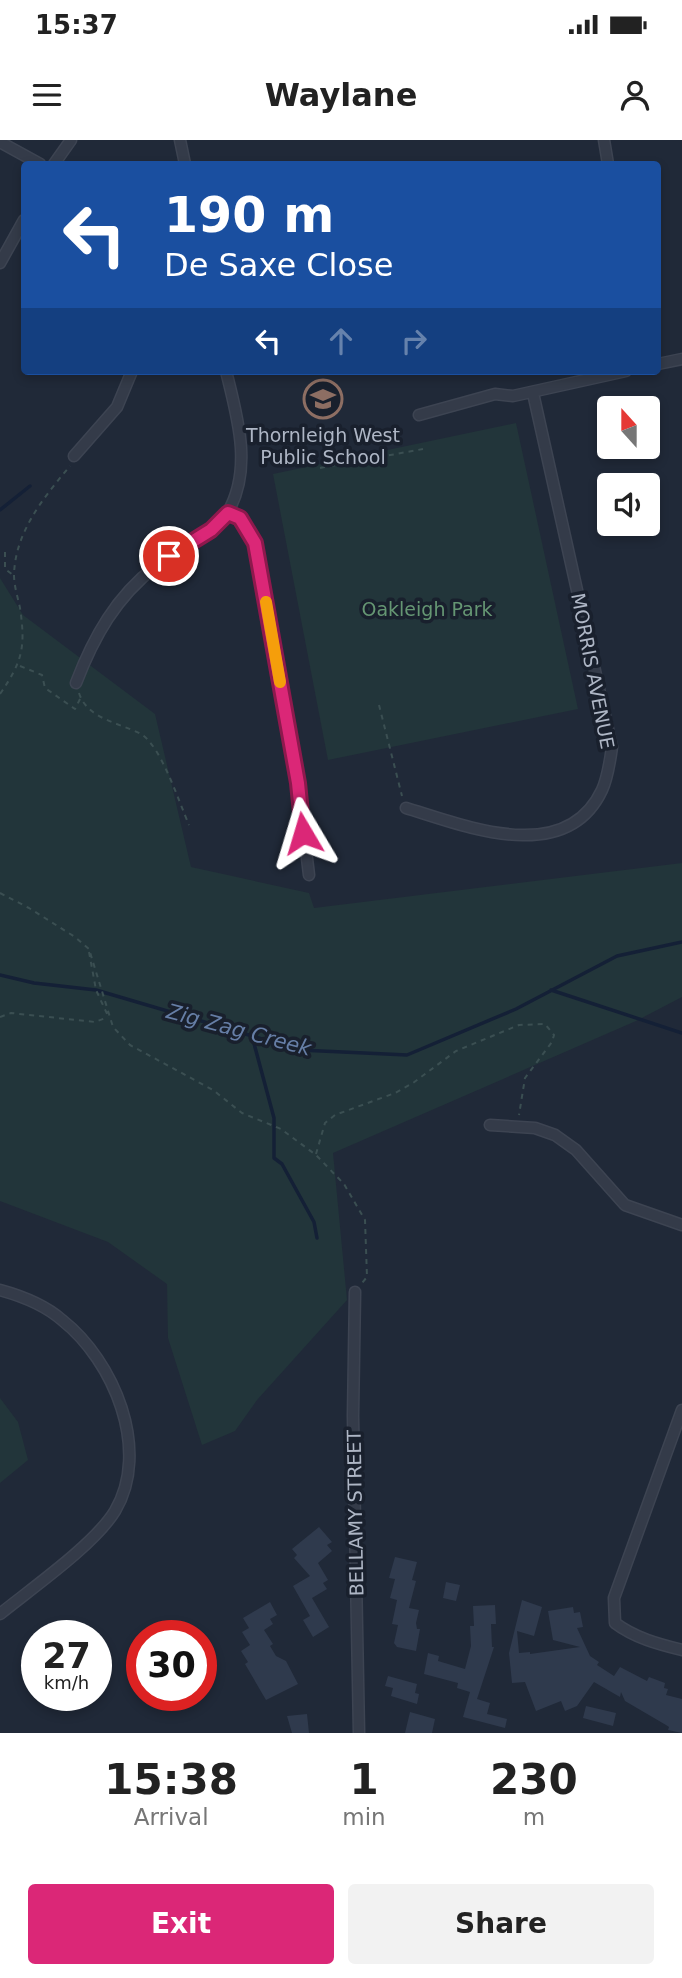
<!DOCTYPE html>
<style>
:root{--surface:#fff;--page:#f2f2f2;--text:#222;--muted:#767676;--accent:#db2777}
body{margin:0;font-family:"DejaVu Sans",sans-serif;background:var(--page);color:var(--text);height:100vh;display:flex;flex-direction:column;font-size:26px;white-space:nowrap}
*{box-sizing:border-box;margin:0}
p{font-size:23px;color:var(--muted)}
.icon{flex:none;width:38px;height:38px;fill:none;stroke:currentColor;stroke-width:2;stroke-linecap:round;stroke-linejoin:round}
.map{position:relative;height:1593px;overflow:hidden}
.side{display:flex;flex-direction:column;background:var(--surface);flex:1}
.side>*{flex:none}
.guide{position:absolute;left:21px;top:21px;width:640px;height:214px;border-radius:7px;box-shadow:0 4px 10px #0003;background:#1a4fa0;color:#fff;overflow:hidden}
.needle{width:46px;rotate:339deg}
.fabs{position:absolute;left:597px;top:256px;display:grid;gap:14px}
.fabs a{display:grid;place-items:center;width:63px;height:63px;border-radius:7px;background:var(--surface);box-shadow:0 4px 10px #0003;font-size:35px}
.speed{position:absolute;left:21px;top:1480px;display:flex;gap:14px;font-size:35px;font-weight:700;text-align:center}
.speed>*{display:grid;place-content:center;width:91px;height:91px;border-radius:50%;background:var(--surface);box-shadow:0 4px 10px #0003;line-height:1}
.speed small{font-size:18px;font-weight:400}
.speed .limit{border:10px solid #d22;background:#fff;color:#111}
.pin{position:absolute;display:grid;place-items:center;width:60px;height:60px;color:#fff;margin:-30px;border:4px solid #fff;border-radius:50%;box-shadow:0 2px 7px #0007}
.me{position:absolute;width:77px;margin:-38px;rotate:353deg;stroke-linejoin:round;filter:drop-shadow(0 0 5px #0008)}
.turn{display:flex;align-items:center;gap:24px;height:147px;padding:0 28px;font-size:32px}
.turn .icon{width:91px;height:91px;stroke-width:2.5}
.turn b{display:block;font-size:49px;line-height:60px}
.lanes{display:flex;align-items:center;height:66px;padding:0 28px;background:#0003;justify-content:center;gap:35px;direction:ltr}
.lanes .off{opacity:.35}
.eta{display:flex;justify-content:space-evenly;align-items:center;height:119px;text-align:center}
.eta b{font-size:42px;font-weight:700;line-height:49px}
.action{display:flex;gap:14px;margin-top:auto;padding:14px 28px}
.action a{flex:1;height:80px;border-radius:7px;background:var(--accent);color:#fff;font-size:28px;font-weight:700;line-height:80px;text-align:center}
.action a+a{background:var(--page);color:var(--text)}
.status{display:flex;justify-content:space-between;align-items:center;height:49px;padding:0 35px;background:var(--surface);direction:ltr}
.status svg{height:19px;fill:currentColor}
header{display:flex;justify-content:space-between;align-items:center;height:91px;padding:0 28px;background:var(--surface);font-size:32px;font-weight:700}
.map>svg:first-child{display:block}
.green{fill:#22353a}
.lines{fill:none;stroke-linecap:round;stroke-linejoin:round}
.stream{stroke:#142036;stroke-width:3.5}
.building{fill:#2f3a4d}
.street-casing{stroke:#3d4452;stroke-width:13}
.path{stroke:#3b4f52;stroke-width:2;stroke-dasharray:5 5;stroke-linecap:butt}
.street{stroke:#343b49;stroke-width:10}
.route-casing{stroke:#8e194d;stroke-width:18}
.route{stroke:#db2777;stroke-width:12}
.slow{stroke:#f59e0b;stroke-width:12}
.labels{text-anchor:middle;stroke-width:7;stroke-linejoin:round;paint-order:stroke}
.poi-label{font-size:19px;fill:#aeb6c5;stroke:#19202d}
.park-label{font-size:19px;fill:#659673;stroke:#19202d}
.street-label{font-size:19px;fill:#aeb6c5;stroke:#19202d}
.water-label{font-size:21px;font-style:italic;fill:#667ea6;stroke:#19202d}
</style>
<div class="status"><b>15:37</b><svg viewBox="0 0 49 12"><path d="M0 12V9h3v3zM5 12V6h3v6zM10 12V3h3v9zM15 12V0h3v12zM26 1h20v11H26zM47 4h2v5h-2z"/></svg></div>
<header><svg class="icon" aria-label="menu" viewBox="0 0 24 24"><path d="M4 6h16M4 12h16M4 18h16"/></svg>Waylane<svg class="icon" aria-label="person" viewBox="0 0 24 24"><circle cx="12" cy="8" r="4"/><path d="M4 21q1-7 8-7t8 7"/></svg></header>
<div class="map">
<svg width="682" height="1593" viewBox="0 0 682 1593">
<rect width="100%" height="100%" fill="#202938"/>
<path class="green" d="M516,283L578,569L328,620L273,334Z
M0,438L23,475L155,574L191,727L309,753L314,768L682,723V857L636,881L333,1013L347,1160L257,1260L235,1291L202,1305L168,1198L167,1144L108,1102L0,1061Z
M0,1258L18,1282L28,1320L0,1343Z"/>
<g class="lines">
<path class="stream" d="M0,370L30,346
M0,835L34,843L96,850L300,910L407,915L516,869L617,816L682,802
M551,850L682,893
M252,896L274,978V1018L282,1024L314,1082L317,1098"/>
</g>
<path class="building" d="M319,1387L332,1402L327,1405L332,1411L318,1423L328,1440L323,1443L327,1449L312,1458L329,1487L313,1497L303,1480L310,1476L293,1446L310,1436L294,1418L297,1415L292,1409Z
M395,1417L417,1422L412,1440L416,1441L409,1468L419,1470L416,1483L417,1489H420L416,1511L397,1507L394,1503L398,1485L392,1484L397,1460L390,1458L395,1439L389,1438Z
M446,1442L460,1445L456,1461L443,1458Z
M522,1460L542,1467L534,1496L517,1491L519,1513L530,1512V1514L580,1507L553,1500L548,1471L573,1467L574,1473L580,1472L583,1487L577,1488L590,1516L599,1522L597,1525L614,1536L620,1527L647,1541L649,1537L665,1543L664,1548L668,1549L666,1555L682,1559V1593L668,1590L669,1587L666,1585L625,1561L621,1552L620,1557L594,1542L577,1566L565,1571L561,1561L536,1571L525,1542L512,1543L509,1513Z
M270,1462L277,1475L270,1479L273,1484L264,1490L273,1504L270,1506L276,1516L286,1521L298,1544L266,1560L245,1524L248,1522L241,1511L250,1505L242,1492L249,1488L243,1478Z
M495,1465L496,1484H491L492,1507H494L477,1559L490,1563L487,1574L507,1579L505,1588L463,1577L470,1552L457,1548L458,1543L424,1534L428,1513L439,1516L438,1521L465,1529L471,1506L470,1486H474L473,1466Z
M388,1536L417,1544L415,1553L419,1554L417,1564L391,1556L393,1548L385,1546Z
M586,1566L616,1573L613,1586L583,1578Z
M410,1572L435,1579L432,1593H405Z
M307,1574L309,1593H292L287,1576Z"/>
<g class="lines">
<defs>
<path id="street" d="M180,0L185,24
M604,0L608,24
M0,2L40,24
M54,24L71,0
M0,123L24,80
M658,224L682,219
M419,275L495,254L513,256L626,231
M74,316L117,267L132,231
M228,373L240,378L255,403L298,643L309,735
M76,543C94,496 116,457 156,426C178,409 214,396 228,372C253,328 237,276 226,231
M406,668C465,686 566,727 602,650C608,637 610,621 612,607L533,253
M490,985L535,988L555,995L576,1010L625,1065L682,1085
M0,1150C22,1156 45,1165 62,1180C114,1221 151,1310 115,1371C94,1405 32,1448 0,1474
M355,1152L353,1276L359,1593
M682,1270L614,1458L615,1483C635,1498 658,1504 682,1510"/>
</defs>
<use href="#street" class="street-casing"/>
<path class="path" d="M320,328L423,309
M5,412V429L13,435
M20,526L42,535L45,548L75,569L80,559
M79,553C87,579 120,583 141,594C161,606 179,662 189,685
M0,554C22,522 26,508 20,468C18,458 14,446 14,435C15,392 44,357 70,326
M379,565L402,656
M0,753L29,768L75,797L89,809L113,887L130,905L213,950L242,973L281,989L316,1015L344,1044L365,1080L367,1137L362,1143
M89,812L96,850L108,876
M0,877L11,873L95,882L108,877
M316,1014L325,983L335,975L395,953L413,943L456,911L519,885L545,884L554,895L552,902L525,938L519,975"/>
<use href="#street" class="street"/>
</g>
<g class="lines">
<defs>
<path id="route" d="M169,416L211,390L228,373L240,378L255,403L298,643L303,693"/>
</defs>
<use href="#route" class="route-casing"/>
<use href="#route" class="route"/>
<path class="slow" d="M266,462L280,542"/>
</g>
<defs>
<symbol id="school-ring" viewBox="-11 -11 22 22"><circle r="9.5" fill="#19202d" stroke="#8d6e63" stroke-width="1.5"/><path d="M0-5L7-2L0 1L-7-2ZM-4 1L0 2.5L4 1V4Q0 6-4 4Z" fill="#8d6e63"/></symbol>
</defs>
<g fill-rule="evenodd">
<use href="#school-ring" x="301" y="237" width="44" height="44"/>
</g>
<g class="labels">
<g class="poi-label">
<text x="323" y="302">Thornleigh West<tspan x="323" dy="22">Public School</tspan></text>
</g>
<g class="park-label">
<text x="427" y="476">Oakleigh Park</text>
</g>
<g class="street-label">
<text transform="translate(593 531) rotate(79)" y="7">MORRIS AVENUE</text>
<text transform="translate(355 1373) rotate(-91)" y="7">BELLAMY STREET</text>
</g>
<g class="water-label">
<text transform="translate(239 890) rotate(15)" y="7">Zig Zag Creek</text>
</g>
</g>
</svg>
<div class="fabs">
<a><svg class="needle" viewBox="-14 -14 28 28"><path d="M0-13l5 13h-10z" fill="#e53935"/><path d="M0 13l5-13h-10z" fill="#767676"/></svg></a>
<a><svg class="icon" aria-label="sound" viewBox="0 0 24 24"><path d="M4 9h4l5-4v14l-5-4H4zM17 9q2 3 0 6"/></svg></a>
</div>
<div class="speed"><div>27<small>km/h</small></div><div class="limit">30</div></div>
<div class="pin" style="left:169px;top:416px;background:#d93025"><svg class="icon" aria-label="arrive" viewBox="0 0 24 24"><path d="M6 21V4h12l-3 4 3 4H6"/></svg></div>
<svg class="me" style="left:303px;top:693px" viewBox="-20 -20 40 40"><path d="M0-17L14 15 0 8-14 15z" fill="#db2777" stroke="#fff" stroke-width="4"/></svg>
<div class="guide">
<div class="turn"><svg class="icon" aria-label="left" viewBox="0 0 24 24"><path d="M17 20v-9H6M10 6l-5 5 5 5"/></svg><div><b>190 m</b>De Saxe Close</div></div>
<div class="lanes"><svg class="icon" aria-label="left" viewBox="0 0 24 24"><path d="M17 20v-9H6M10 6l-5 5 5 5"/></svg><svg class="icon off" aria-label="ahead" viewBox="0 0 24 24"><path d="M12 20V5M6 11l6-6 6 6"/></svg><svg class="icon off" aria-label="right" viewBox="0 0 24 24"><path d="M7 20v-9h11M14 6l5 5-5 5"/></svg></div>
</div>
</div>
<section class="side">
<div class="eta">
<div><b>15:38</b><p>Arrival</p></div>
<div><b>1</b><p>min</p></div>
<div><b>230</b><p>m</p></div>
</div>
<div class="action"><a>Exit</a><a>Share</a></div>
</section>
